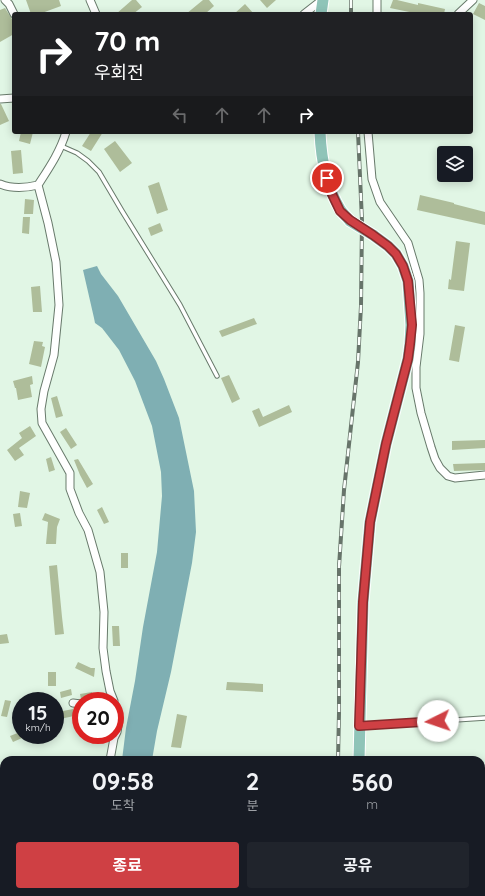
<!DOCTYPE html>
<html lang="ko">
<meta charset="utf-8">
<style>
:root{--surface:#171b24;--page:#20242c;--text:#f1f3f6;--muted:#9ea1a6;--accent:#cf4044}
body{margin:0;font-family:Quicksand,"Noto Sans KR",sans-serif;background:var(--page);color:var(--text);height:100vh;display:flex;flex-direction:column;font-size:15px;white-space:nowrap}
*{box-sizing:border-box;margin:0}
p{font-size:13px;color:var(--muted)}
.icon{flex:none;width:22px;height:22px;fill:none;stroke:currentColor;stroke-width:2;stroke-linecap:round;stroke-linejoin:round}
.map{position:relative;flex:1;overflow:hidden}
.drawer{position:absolute;left:0px;top:756px;width:485px;height:140px;display:flex;flex-direction:column;background:var(--surface);border-radius:12px 12px 0 0;box-shadow:0 2px 10px #0003}
.drawer>*{flex:none}
.guide{position:absolute;left:12px;top:12px;width:461px;height:122px;border-radius:4px;box-shadow:0 2px 10px #0003;background:#202124;color:#fff;overflow:hidden}
.buttons{position:absolute;left:437px;top:146px;display:grid;gap:8px}
.buttons a{display:grid;place-items:center;width:36px;height:36px;border-radius:4px;background:var(--surface);box-shadow:0 2px 10px #0003;font-size:20px}
.speed{position:absolute;left:12px;top:692px;display:flex;gap:8px;font-size:20px;font-weight:700;text-align:center}
.speed>*{display:grid;place-content:center;width:52px;height:52px;border-radius:50%;background:var(--surface);box-shadow:0 2px 10px #0003;line-height:1}
.speed small{font-size:10px;font-weight:400}
.speed .limit{border:6px solid #d22;background:#fff;color:#111}
.pin{position:absolute;display:grid;place-items:center;width:34px;height:34px;color:#fff;margin:-17px;border:2px solid #fff;border-radius:50%;box-shadow:0 1px 4px #0007}
.me{position:absolute;width:44px;margin:-22px;rotate:266deg;stroke-linejoin:round;filter:drop-shadow(0 0 3px #0008)}
.turn{display:flex;align-items:center;gap:14px;height:84px;padding:0 16px;font-size:18px}
.turn .icon{width:52px;height:52px;stroke-width:2.5}
.turn b{display:block;font-size:28px;line-height:34px}
.lanes{display:flex;align-items:center;height:38px;padding:0 16px;background:#0003;justify-content:center;gap:20px;direction:ltr}
.lanes .off{opacity:.35}
.eta{display:flex;justify-content:space-evenly;align-items:center;height:68px;text-align:center}
.eta b{font-size:24px;font-weight:700;line-height:28px}
.primary-button{display:flex;gap:8px;margin-top:auto;padding:8px 16px}
.primary-button a{flex:1;height:46px;border-radius:4px;background:var(--accent);color:#fff;font-size:16px;font-weight:700;line-height:46px;text-align:center}
.primary-button a+a{background:var(--page);color:var(--text)}
.map>svg:first-child{display:block}
.water{fill:#7fafb3}
.building{fill:#aebd9a}
.lines{fill:none;stroke-linecap:round;stroke-linejoin:round}
.lane-casing{stroke:#687a6b;stroke-width:5.5}
.street-casing{stroke:#687a6b;stroke-width:9}
.primary-casing{stroke:#fff;stroke-width:13}
.path{stroke:#839185;stroke-width:1.5;stroke-dasharray:3 3;stroke-linecap:butt}
.lane{stroke:#fff;stroke-width:3.5}
.street{stroke:#fff;stroke-width:7}
.primary{stroke:#8fc4b8;stroke-width:11}
.rail-casing{stroke:#67746a;stroke-width:4}
.rail{stroke:#fafefb;stroke-width:2.5;stroke-dasharray:8;stroke-linecap:butt}
.primary-bridge-casing{stroke:#fff;stroke-width:13;stroke-linecap:butt}
.primary-bridge{stroke:#8fc4b8;stroke-width:11}
.route-casing{stroke:#872a2c;stroke-width:10}
.route{stroke:#cf4044;stroke-width:7}
</style>
<div class="map">
<svg width="485" height="896" viewBox="0 0 485 896">
<rect width="100%" height="100%" fill="#e1f6e5"/>
<path class="water" d="M97,266L101,274L118,296L156,361L164,379L179,418L194,491L196,532L192,563L171,672L157,731L152,760H122L126,728L135,681L143,627L157,552L162,496L161,472L152,426L135,381L119,350L102,328L95,323L94,318L83,270Z
M101,892H129L128,896H100Z"/>
<path class="building" d="M26,0H59L61,6L42,13V14H31Z
M132,0H136L142,7L133,14H116Z
M203,0H209L214,6L205,14H186Z
M260,0H276L267,8Z
M393,0H397L418,5V3L445,9L444,14H419L390,8Z
M479,3L485,6V20L473,14Z
M245,4L254,14H234Z
M5,8L10,16L14,22V34L0,42V10Z
M0,104H1L9,121L0,125Z
M21,132H33L30,144L19,141Z
M91,132H103L91,151L82,146Z
M115,141L132,163L120,172L104,149Z
M21,150L23,173L13,174L11,151Z
M159,182L168,210L157,214L148,186Z
M420,195L454,203V204L485,212V225L417,210Z
M25,199L34,200L33,214H24Z
M23,217H30L29,234L22,233Z
M160,223L163,231L151,236L148,228Z
M456,241L470,243L464,291L448,289L449,279L451,280Z
M40,286L42,312H33L31,287Z
M254,318L257,324L222,337L219,331Z
M455,325L465,327L459,362L449,360Z
M34,341L43,342L42,346L45,347L41,367L29,364Z
M229,375L240,399L232,403L221,378Z
M32,376L33,384L30,385L32,397L18,400L16,388H15L13,381Z
M57,396L63,416L56,418L51,398Z
M289,405L292,412L259,427L252,411L259,408L263,417Z
M30,426L36,436L19,448L24,455L15,461L7,450L22,438L19,433Z
M66,428L77,445L71,449L60,432Z
M485,440V448L452,450V441Z
M51,457L55,470L49,472L46,459Z
M78,459L93,484L87,488L80,475L74,460Z
M485,463V470L454,471L453,464Z
M20,491L30,493L27,508L18,507Z
M102,507L109,522L104,524L97,510Z
M20,513L22,526L15,527L13,514Z
M45,513L60,519L57,527L56,544H46L48,522L42,520Z
M121,553H128V568H121Z
M57,565L62,617L64,634L55,635L49,566Z
M112,626H119L120,646H113Z
M7,634L9,643L0,644V635Z
M78,662L91,668H95L94,677L75,668Z
M48,672H56V686H48Z
M227,682L263,684V692L226,690Z
M71,689L72,695L61,698L60,692Z
M92,692L93,698L84,700L81,699L80,694Z
M5,700L11,701L7,717L1,716Z
M73,709L74,716L60,719L58,712Z
M177,714L187,716L181,748L171,747Z
M20,732L22,738L13,742L10,736Z"/>
<g class="lines">
<defs>
<path id="lane" d="M61,146L77,153L88,161L99,172L122,211L180,305L217,376
M362,726L485,718"/>
<path id="street" d="M5,0L9,4L14,14
M90,0L96,14
M304,14L322,0
M377,14V0
M458,14L473,0
M0,99L14,98
M368,132L372,179L380,202L408,243L419,280L420,293V334L416,367V388L421,413L431,447L435,459L440,468L448,476L455,478L485,475
M0,184C12,189 26,188 38,185C49,168 60,152 66,132
M38,185L48,223L56,262L59,305L54,355L44,391L41,409L42,423L70,473V489L79,513L88,530L100,572L104,612L103,648L106,671L110,691L114,701
M73,703L81,704
M115,705L119,720L117,732L115,731
M110,760L114,738L117,732
M89,896L90,892"/>
<path id="primary" d="M321,14L323,0
M320,132C321,158 326,186 340,209C342,213 347,217 350,221
M359,760L363,602L370,522L386,444L408,359L410,344L411,325L408,281L403,266L396,254L388,246L373,235
M357,896L358,892"/>
</defs>
<use href="#lane" class="lane-casing"/>
<use href="#street" class="street-casing"/>
<use href="#primary" class="primary-casing"/>
<path class="path" d="M0,816L4,820
M278,892H281
M16,896L17,892"/>
<use href="#lane" class="lane"/>
<use href="#street" class="street"/>
<use href="#primary" class="primary"/>
<defs>
<path id="rail" d="M351,0V14
M338,760L339,713V567L344,490L358,362L361,306L362,221L358,132
M337,896V892"/>
</defs>
<use href="#rail" class="rail-casing"/>
<use href="#rail" class="rail"/>
<defs>
<path id="primary-bridge" d="M350,221L373,235"/>
</defs>
<use href="#primary-bridge" class="primary-bridge-casing"/>
<use href="#primary-bridge" class="primary-bridge"/>
</g>
<g class="lines">
<defs>
<path id="route" d="M327,178L331,192L340,211L350,220L373,235L388,246L396,254L403,266L408,281L412,325L410,344L408,359L386,444L370,522L363,602L359,726L438,721"/>
</defs>
<use href="#route" class="route-casing"/>
<use href="#route" class="route"/>
</g>
</svg>
<div class="buttons">
<a><svg class="icon" aria-label="layers" viewBox="0 0 24 24"><path d="M12 4l9 5-9 5-9-5zM3 14l9 5 9-5"/></svg></a>
</div>
<div class="speed"><div>15<small>km/h</small></div><div class="limit">20</div></div>
<div class="pin" style="left:327px;top:178px;background:#d93025"><svg class="icon" aria-label="arrive" viewBox="0 0 24 24"><path d="M6 21V4h12l-3 4 3 4H6"/></svg></div>
<svg class="me" style="left:438px;top:721px" viewBox="-20 -20 40 40"><circle r="19" fill="#fff"/><path d="M0-13L10 11 0 6-10 11z" fill="#cf4044"/></svg>
<div class="guide">
<div class="turn"><svg class="icon" aria-label="right" viewBox="0 0 24 24"><path d="M7 20v-9h11M14 6l5 5-5 5"/></svg><div><b>70 m</b>우회전</div></div>
<div class="lanes"><svg class="icon off" aria-label="left" viewBox="0 0 24 24"><path d="M17 20v-9H6M10 6l-5 5 5 5"/></svg><svg class="icon off" aria-label="ahead" viewBox="0 0 24 24"><path d="M12 20V5M6 11l6-6 6 6"/></svg><svg class="icon off" aria-label="ahead" viewBox="0 0 24 24"><path d="M12 20V5M6 11l6-6 6 6"/></svg><svg class="icon" aria-label="right" viewBox="0 0 24 24"><path d="M7 20v-9h11M14 6l5 5-5 5"/></svg></div>
</div>
<section class="drawer">
<div class="eta">
<div><b>09:58</b><p>도착</p></div>
<div><b>2</b><p>분</p></div>
<div><b>560</b><p>m</p></div>
</div>
<div class="primary-button"><a>종료</a><a>공유</a></div>
</section>
</div>
